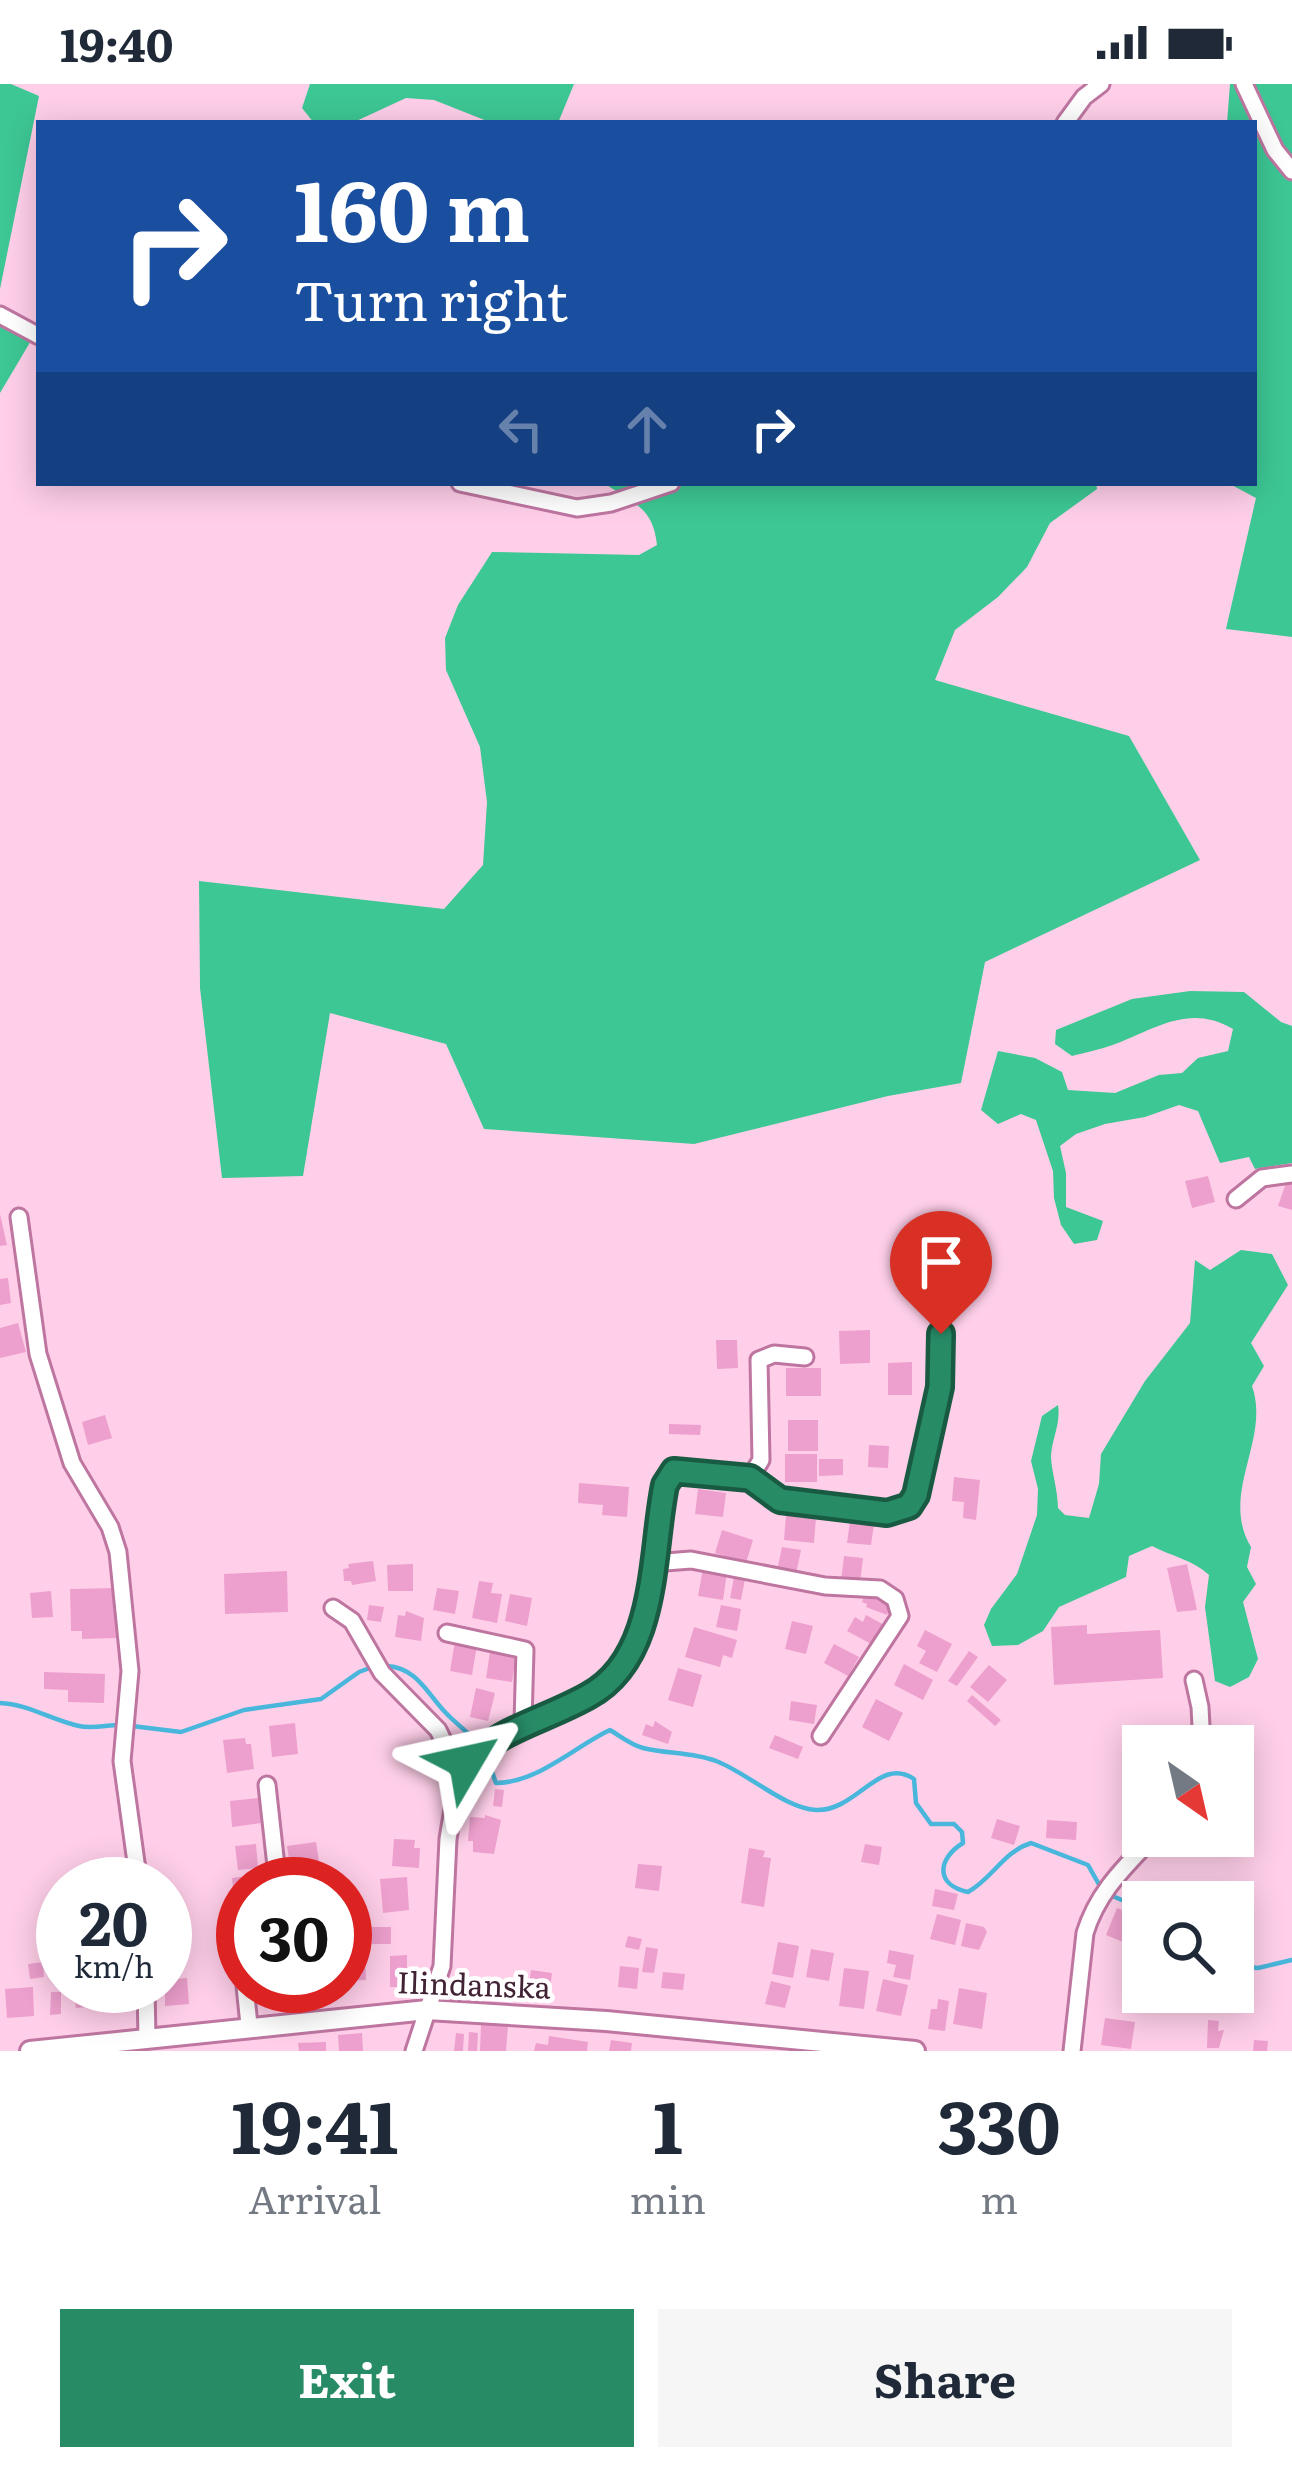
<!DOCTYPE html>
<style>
:root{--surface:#fff;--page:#f6f6f7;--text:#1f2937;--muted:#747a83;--accent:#278b66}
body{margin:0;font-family:Literata,serif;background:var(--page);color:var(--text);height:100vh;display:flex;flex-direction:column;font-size:45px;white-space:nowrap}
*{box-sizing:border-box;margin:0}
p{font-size:39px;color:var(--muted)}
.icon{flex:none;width:66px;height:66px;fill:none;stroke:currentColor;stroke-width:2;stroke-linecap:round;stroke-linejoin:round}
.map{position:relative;height:1967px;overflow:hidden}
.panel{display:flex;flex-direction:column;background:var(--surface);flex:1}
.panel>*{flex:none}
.hud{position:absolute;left:36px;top:36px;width:1221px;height:366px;border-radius:0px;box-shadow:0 6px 30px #0003;background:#1a4fa0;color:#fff;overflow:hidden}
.needle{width:78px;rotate:146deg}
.buttons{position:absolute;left:1122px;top:1641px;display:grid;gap:24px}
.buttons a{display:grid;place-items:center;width:132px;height:132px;border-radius:0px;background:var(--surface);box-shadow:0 6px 30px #0003;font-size:60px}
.speed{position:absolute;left:36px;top:1773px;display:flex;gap:24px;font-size:60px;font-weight:700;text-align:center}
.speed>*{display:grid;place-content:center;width:156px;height:156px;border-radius:50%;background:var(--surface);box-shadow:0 6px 30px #0003;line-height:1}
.speed small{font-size:30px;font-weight:400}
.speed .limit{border:18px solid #d22;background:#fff;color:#111}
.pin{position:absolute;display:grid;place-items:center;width:102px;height:102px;color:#fff;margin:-123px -51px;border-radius:50% 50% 50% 0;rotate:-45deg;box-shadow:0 0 12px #0007}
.pin .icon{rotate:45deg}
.me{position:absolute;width:132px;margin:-66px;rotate:54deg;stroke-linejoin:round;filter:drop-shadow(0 0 9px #0008)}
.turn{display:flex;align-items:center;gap:42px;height:252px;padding:0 60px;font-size:54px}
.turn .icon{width:156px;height:156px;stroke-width:2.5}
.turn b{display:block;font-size:84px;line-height:102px}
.lanes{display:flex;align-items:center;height:114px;padding:0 60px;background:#0003;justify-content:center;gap:60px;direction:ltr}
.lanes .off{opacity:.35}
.eta{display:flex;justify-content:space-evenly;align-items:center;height:204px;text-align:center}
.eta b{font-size:72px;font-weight:700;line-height:84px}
.action{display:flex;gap:24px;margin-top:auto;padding:24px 60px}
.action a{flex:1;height:138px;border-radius:0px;background:var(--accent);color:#fff;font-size:48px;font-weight:700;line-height:138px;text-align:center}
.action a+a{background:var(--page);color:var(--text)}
.status{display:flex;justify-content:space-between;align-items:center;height:84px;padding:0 60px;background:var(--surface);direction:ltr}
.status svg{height:33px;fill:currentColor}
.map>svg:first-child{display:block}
.forest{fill:#3dc794}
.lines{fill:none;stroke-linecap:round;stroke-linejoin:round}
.stream{stroke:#49b6db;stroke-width:4.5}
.building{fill:#eda0cd}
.minor-casing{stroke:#be76a1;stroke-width:21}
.tertiary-casing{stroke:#be76a1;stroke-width:24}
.minor{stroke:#fff;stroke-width:15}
.tertiary{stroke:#fff;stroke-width:18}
.route-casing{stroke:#195a42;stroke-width:30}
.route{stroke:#278b66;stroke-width:21}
.labels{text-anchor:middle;stroke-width:9;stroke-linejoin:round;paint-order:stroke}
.street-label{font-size:30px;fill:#412335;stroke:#fff}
</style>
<div class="status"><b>19:40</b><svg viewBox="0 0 49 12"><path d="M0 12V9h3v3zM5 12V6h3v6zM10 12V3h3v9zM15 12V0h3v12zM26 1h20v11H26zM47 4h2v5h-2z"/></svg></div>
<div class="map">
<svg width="1292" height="1967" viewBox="0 0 1292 1967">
<rect width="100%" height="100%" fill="#ffcfe9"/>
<path class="forest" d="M0,0H11L39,12L0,205Z
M310,0H574L558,39H492L434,16L406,14L352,39H314L302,24Z
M1230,0H1292V553L1226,545L1256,414L1228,399H1254V39H1227Z
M0,231L32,255L0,309Z
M604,399H1096L1097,405L1050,439L1027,483L998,513L955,546L935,596L1129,652L1200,776L985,878L961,999L888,1012L694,1060L484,1045L446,960L330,929L303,1092L222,1094L200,904L199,797L444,825L483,781L487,718L480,663L446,586L445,554L458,521L492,468L639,471L657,461C653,422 632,419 604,399Z
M1190,907L1244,908L1281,938L1292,942V1079L1255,1085L1249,1073L1220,1079L1198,1027L1179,1021L1145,1033L1105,1040L1076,1050L1060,1062L1066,1089V1123L1103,1137L1097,1156L1074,1160L1061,1141L1054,1114L1053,1087L1036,1036L1021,1030L998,1040L981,1026L998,967L1035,974L1062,988L1068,1006L1115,1009L1159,991L1182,989L1198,974L1228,967L1233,945C1191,920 1158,943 1118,959C1103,965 1087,968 1072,972L1055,960L1056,946L1132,915Z
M1241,1166L1272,1170L1288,1201L1251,1259L1264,1282L1252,1302C1271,1356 1219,1410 1251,1463L1247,1483L1256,1500L1243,1518L1258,1575L1249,1593L1230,1603L1215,1597L1205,1523L1209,1491C1193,1476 1171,1472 1152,1462L1129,1472L1126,1493L1059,1523L1043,1547L1018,1561L992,1562L984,1541L991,1525L1017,1490L1037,1431L1038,1405L1031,1377L1042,1332L1058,1321C1061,1340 1052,1354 1051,1372C1051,1385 1058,1407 1058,1424L1065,1431L1089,1434L1099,1400L1101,1370L1145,1297L1190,1239L1195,1176L1210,1186Z"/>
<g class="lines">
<path class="stream" d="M387,1582C417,1584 427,1609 445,1628C456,1640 470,1649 480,1662
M0,1619C28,1620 51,1636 79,1642C92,1645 107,1641 120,1641
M132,1642L181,1648L244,1626L321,1615L359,1588L375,1582
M486,1671L496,1699C537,1699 574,1663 610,1646C620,1652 631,1661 643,1664C667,1670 693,1668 716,1677C746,1688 786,1725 816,1726C856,1728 880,1671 914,1695L916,1719L931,1740H954L962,1748L963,1759C937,1775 935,1801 968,1808C993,1794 1003,1768 1031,1759L1088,1781L1101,1804
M1110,1811L1143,1825
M1233,1881L1258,1884L1292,1876"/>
</g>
<path class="building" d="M1208,1092L1215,1118L1192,1124L1185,1097Z
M1287,1096L1292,1097V1126L1278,1122Z
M0,1130L7,1161L0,1162Z
M8,1194L11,1219L0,1221V1195Z
M18,1239L26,1268L0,1274V1244Z
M870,1246V1279L840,1280L839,1247Z
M716,1256H737L738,1284L717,1285Z
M912,1278V1311H888V1279Z
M786,1284H821V1312H786Z
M105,1331L112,1354L88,1361L82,1338Z
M788,1336H818V1367H788Z
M669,1340L701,1341L700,1351L669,1350Z
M869,1361L889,1362L888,1384L868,1383Z
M785,1370H817V1398H785Z
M819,1375H843V1391L819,1392Z
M954,1393L980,1396L976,1436L963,1434L964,1418L952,1417Z
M579,1399L629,1403L627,1433L602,1431L603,1421L578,1419Z
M698,1405L726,1409L723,1433L695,1430Z
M786,1431L816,1434L814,1459L784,1456Z
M850,1437L874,1440L871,1461L847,1459Z
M722,1446L753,1456L746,1479L715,1469Z
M782,1463L801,1466L796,1490L777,1487Z
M844,1472L863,1474L860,1499L841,1497Z
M373,1477L376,1497L352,1501L351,1497H344L343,1485L349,1484L348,1480Z
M413,1480V1507H388L387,1481Z
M1187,1480L1197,1526L1177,1528L1167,1484Z
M703,1484L727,1488L723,1516L698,1512Z
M287,1487L288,1528L225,1530L224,1490Z
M734,1493L745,1495L741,1516L730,1514Z
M479,1497L493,1499L491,1509L502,1510L497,1539L472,1534Z
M116,1504L117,1554L82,1555V1547H71L70,1505Z
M437,1504L459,1507L455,1530L433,1526Z
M51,1507L53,1533L32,1534L30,1509Z
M510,1510L532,1514L527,1542L505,1537Z
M865,1510L891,1520L887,1531L866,1523L867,1520L862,1518Z
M369,1521L384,1523L381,1538L367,1536Z
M721,1521L741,1525L737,1547L716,1543Z
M406,1527L424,1534L421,1557L395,1553L398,1531L405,1532Z
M866,1531L886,1542L875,1562L847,1547L855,1533L863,1538Z
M792,1537L813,1542L806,1570L785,1565Z
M1087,1541V1550L1160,1546L1163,1594L1054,1601L1051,1543Z
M694,1543L737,1556L732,1574L723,1571L720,1583L685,1573Z
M925,1546L952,1560L937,1588L919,1579L926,1567L917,1562Z
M455,1557L477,1561L472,1591L450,1587Z
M834,1560L859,1573L848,1592L824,1579Z
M969,1567L978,1573L957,1602L948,1597Z
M490,1568L516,1572L512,1598L486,1594Z
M904,1580L933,1596L923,1616L894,1601Z
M989,1581L1007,1596L988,1618L970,1603Z
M678,1584L702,1591L693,1623L668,1616Z
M44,1588L105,1590L104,1619L68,1618V1606L44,1605Z
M476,1604L495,1609L488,1637L470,1633Z
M972,1611L1001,1636L995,1642L967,1617Z
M876,1615L903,1629L889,1657L862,1643Z
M791,1617L817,1621L814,1640L789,1636Z
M655,1637L672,1648L668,1660L642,1651L646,1640L653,1643Z
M295,1639L298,1670L272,1673L269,1642Z
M775,1651L803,1663L798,1675L769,1664Z
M245,1654L246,1660H251L254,1685L227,1689L223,1656Z
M495,1705L504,1706L502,1723L493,1722Z
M258,1714L261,1739L232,1743L230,1717Z
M485,1731L501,1736L494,1770L473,1768V1757H468L470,1733L485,1734Z
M997,1735L1020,1742L1014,1761L991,1754Z
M1047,1736L1077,1738L1076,1756L1046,1754Z
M394,1755L415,1756L414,1764H420L419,1784L392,1782Z
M316,1758L319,1777L312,1778L315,1799L293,1800L287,1762Z
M256,1760L258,1784L238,1786L235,1762Z
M865,1760L882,1763L879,1781L861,1778Z
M749,1764L765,1767L763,1773L771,1774L764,1823L741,1819Z
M638,1780L662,1782L659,1807L635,1804Z
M248,1792L249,1800H243V1820L235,1821L232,1794Z
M407,1793L409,1826L383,1829L380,1795Z
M935,1805L958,1810L954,1826L932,1822Z
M1117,1824L1143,1834L1138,1864L1106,1851Z
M937,1830L961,1836L955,1861L930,1855Z
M966,1839L984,1843L987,1848L979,1866L961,1862Z
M372,1843H391V1860H372Z
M628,1852L642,1855L639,1866L625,1863Z
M778,1858L799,1862L793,1894L772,1890Z
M646,1863L658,1865L654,1889L642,1888Z
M811,1865L834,1869L829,1897L806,1893Z
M889,1866L914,1871L910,1896L893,1893L896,1881L887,1879Z
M365,1871L366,1896L345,1897V1872Z
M407,1871V1903H390V1872Z
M43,1878L44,1893L30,1895L28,1880Z
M620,1882L639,1884L637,1905L618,1903Z
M844,1884L869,1887L864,1925L839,1922Z
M531,1886L552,1889L549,1912L528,1909Z
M663,1888L685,1890L683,1906L661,1904Z
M187,1894L189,1920L165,1922V1896Z
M883,1895L908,1901L901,1932L876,1927Z
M771,1897L791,1902L785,1924L765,1920Z
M73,1902H84L87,1923L76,1924Z
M94,1902H113L115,1921L96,1923Z
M295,1902H326V1905L296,1909Z
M33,1903L34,1932L7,1934L5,1905Z
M959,1904L987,1909L982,1945L953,1940Z
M51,1908H61V1930L50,1931Z
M938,1915L949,1917L945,1947L928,1945L931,1925H937Z
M1105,1934L1135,1938L1131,1965L1101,1961Z
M1208,1936L1219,1937L1218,1947L1224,1946L1219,1964H1207Z
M481,1941L508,1942L506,1967H480Z
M469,1948L478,1949L477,1967H468Z
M362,1949L363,1967H339L338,1951Z
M456,1949L464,1950L463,1967H454Z
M549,1952L588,1958L587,1967H534L536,1959L548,1961Z
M611,1956L632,1959L631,1967H609Z
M1254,1956L1268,1957L1267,1967H1253Z
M326,1958V1967H299L298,1959Z"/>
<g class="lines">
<defs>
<path id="minor" d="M1244,0L1275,66L1292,87
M1065,39L1084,13L1101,0
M0,231L39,252
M460,399L577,424L611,419L671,399
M1236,1115L1262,1094L1292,1090
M19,1133L38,1270L72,1379L110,1443L118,1468L130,1587L122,1677L139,1800
M750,1394L770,1412L780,1416L887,1429L909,1422L916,1411L940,1303L941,1250
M653,1479L669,1389L680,1386L750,1394L761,1376L759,1276L774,1270L805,1273
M333,1524L352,1537L382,1589L438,1646L459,1689L448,1755L442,1882L414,1967
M447,1549L525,1566L523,1638
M1194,1596L1200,1623L1202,1662
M459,1689C502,1628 593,1633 626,1577C643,1547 646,1512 653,1479L691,1476L825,1502L880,1505L895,1515L900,1532L821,1652
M267,1701L278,1800
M243,1828L239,1836L243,1877
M146,1902L147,1955
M245,1902L249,1941
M1072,1967L1085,1849C1098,1807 1125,1783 1154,1752"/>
<path id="tertiary" d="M30,1967L427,1926L606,1937L915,1967"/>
</defs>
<use href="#minor" class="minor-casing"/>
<use href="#tertiary" class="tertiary-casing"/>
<use href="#minor" class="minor"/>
<use href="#tertiary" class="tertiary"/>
</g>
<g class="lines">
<defs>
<path id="route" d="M466,1678C505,1643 545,1636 588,1612C659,1574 651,1469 665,1401L674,1387L750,1394L780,1416L887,1429L909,1422L916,1411L940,1303L941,1250"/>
</defs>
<use href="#route" class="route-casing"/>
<use href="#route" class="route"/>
</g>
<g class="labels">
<g class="street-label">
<text transform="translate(474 1902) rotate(2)" y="10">Ilindanska</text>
</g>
</g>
</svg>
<div class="buttons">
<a><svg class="needle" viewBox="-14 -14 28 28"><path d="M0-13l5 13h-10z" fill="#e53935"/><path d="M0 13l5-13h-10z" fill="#747a83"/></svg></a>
<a><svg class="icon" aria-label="search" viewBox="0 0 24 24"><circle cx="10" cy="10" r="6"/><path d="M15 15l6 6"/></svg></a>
</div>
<div class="speed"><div>20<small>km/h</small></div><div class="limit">30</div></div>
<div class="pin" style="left:941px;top:1250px;background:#d93025"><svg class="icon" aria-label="arrive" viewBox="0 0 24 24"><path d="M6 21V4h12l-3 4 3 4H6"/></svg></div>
<svg class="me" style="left:466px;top:1678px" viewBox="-20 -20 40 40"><path d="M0-17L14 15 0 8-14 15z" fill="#278b66" stroke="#fff" stroke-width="4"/></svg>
<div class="hud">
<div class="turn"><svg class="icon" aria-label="right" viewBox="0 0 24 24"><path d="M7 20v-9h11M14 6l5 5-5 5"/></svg><div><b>160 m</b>Turn right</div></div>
<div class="lanes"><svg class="icon off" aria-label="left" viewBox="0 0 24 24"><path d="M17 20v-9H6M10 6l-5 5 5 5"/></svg><svg class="icon off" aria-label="ahead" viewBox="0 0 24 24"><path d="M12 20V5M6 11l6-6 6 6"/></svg><svg class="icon" aria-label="right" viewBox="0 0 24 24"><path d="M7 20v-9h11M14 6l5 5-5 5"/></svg></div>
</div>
</div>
<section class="panel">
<div class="eta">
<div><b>19:41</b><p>Arrival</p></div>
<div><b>1</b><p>min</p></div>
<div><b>330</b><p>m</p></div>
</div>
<div class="action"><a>Exit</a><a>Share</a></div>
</section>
